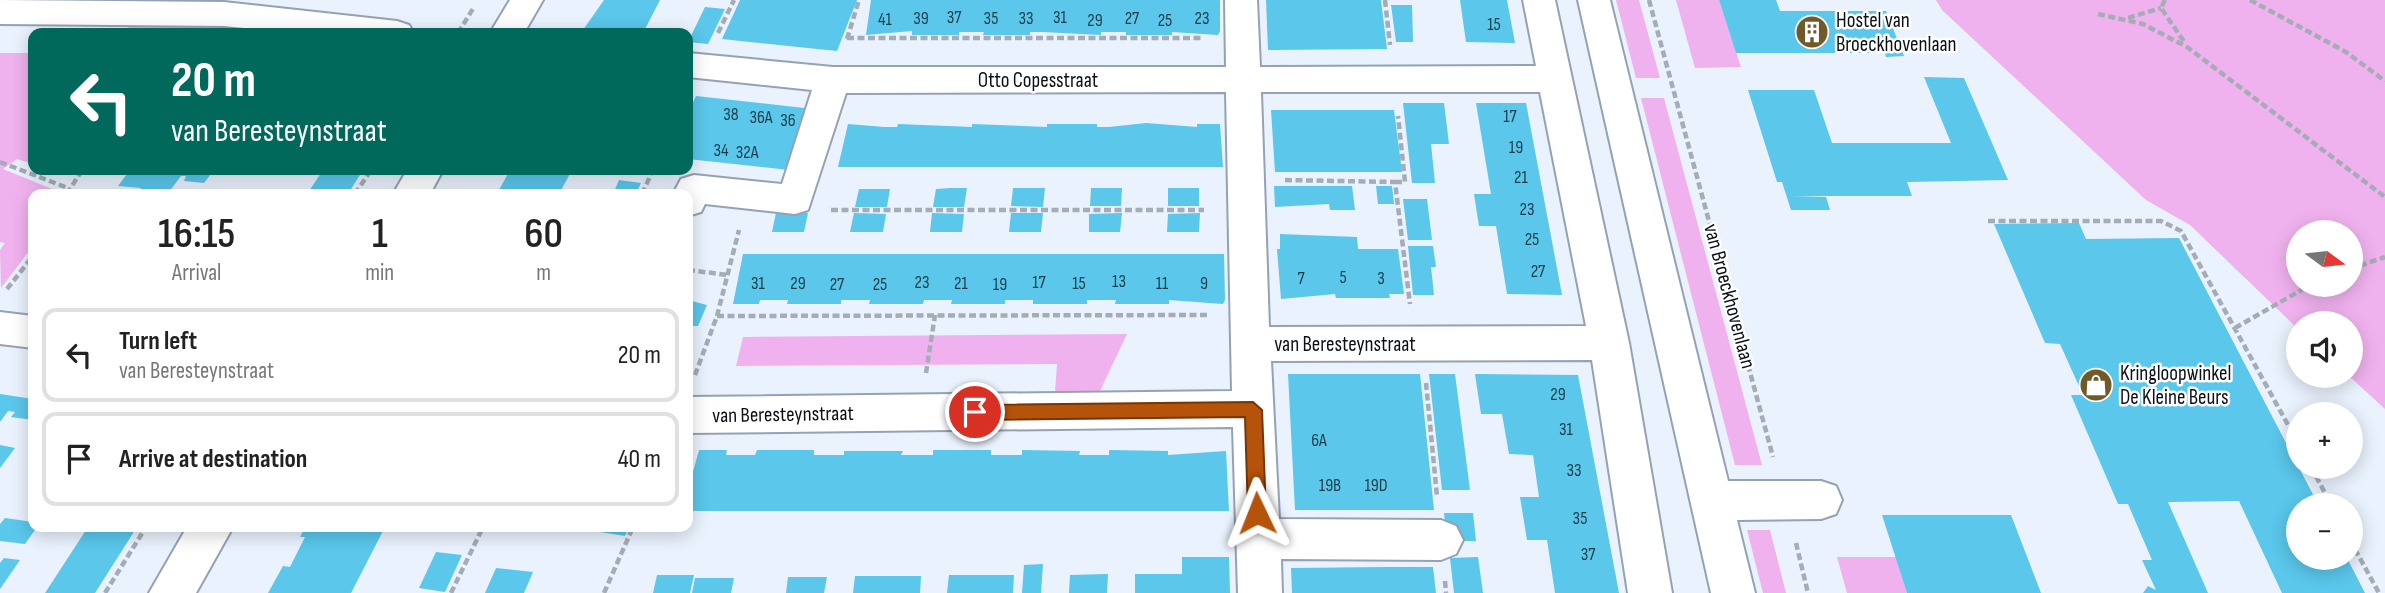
<!DOCTYPE html>
<meta charset="utf-8">
<style>
:root{--surface:#fff;--page:#f2f2f2;--text:#222;--muted:#767676;--line:#e0e0e0}
body{margin:0;font-family:"Sofia Sans Condensed",sans-serif;background:var(--page);color:var(--text);height:100vh;display:flex;flex-direction:column;font-size:26px;white-space:nowrap}
*{box-sizing:border-box;margin:0}
p{font-size:23px;color:var(--muted)}
.icon{flex:none;width:38px;height:38px;fill:none;stroke:currentColor;stroke-width:2;stroke-linecap:round;stroke-linejoin:round}
.map{position:relative;flex:1;overflow:hidden}
.drawer{position:absolute;left:28px;top:189px;width:665px;height:343px;display:flex;flex-direction:column;background:var(--surface);border-radius:14px;box-shadow:0 4px 18px #0003}
.drawer>*{flex:none}
.guide{position:absolute;left:28px;top:28px;width:665px;height:147px;border-radius:14px;box-shadow:0 4px 18px #0003;background:#00695c;color:#fff;overflow:hidden}
.needle{width:46px;rotate:105deg}
.buttons{position:absolute;left:2286px;top:220px;display:grid;gap:14px}
.buttons a{display:grid;place-items:center;width:77px;height:77px;border-radius:50%;background:var(--surface);box-shadow:0 4px 18px #0003;font-size:35px}
.pin{position:absolute;display:grid;place-items:center;width:60px;height:60px;color:#fff;margin:-30px;border:4px solid #fff;border-radius:50%;box-shadow:0 2px 7px #0007}
.me{position:absolute;width:77px;margin:-38px;rotate:358deg;stroke-linejoin:round;filter:drop-shadow(0 0 5px #0008)}
.turn{display:flex;align-items:center;gap:24px;height:147px;padding:0 28px;font-size:32px}
.turn .icon{width:91px;height:91px;stroke-width:2.5}
.turn b{display:block;font-size:49px;line-height:60px}
.eta{display:flex;justify-content:space-evenly;align-items:center;height:119px;text-align:center}
.eta b{font-size:42px;font-weight:600;line-height:49px}
ul{padding:0;list-style:none}
li{display:flex;align-items:center;gap:21px;height:94px;margin:0 14px 10px;padding:0 14px;border:4px solid var(--line);border-radius:14px}
li div{flex:1}
li b{display:block;font-size:26px}
li em{font-style:normal}
.map>svg:first-child{display:block}
.green{fill:#f0b2ef;fill-rule:evenodd}
.building{fill:#5ac7eb}
.lines{fill:none;stroke-linecap:round;stroke-linejoin:round}
.minor-casing{stroke:#95a2b4;stroke-width:4}
.path{stroke:#a5acb6;stroke-width:4.5;stroke-dasharray:7 3.5;stroke-linecap:butt}
.minor{fill:#fff;fill-rule:evenodd}
.route{fill:#b45309;stroke:#753606;stroke-width:2}
.labels{text-anchor:middle;stroke-width:5;stroke-linejoin:round;paint-order:stroke}
.number-label{font-size:18px;fill:#1f3d4b}
.poi-label{font-size:21px;fill:#0b0f16;stroke:#fff;text-anchor:start}
.street-label{font-size:21px;fill:#0b0f16;stroke:#fff}
</style>
<div class="map">
<svg width="2385" height="593" viewBox="0 0 2385 593">
<rect width="100%" height="100%" fill="#e9f2fd"/>
<path class="green" d="M1616,0H1639L1660,78H1636Z
M1676,0H1719L1741,67L1695,68Z
M1936,0H2385V409L2349,376L2350,324H2298V329L2190,225L2146,200L1942,10ZM2298,233H2350V285H2298Z
M137,23L207,26L200,33H117Z
M0,53H33V164L17,159L3,169L57,191V194H33V246L1,288L0,250L5,243L0,242Z
M1641,98H1664L1762,465H1735Z
M1127,334L1099,393L1055,392L1057,364L736,366L743,337Z
M1747,530H1770L1786,593H1763Z
M1837,557H1896L1907,593H1847Z"/>
<path class="building" d="M604,0H660L643,33L583,30Z
M740,0H857L837,51L722,39Z
M871,0H1220V31L1218,35L1172,32V35H1126V32H1101V35L1042,32H1030V35H983L984,32H959V35H912V31L866,35Z
M1266,0H1381L1387,49L1268,50Z
M1460,0H1507L1515,43L1466,42Z
M1719,0H1776L1780,11H1886L1904,56L1886,57L1885,53H1736Z
M1391,5H1412L1413,42H1396Z
M705,7L725,9L708,44L688,42Z
M1924,77L1964,78L2008,180L1907,182L1912,196H1793L1826,197L1830,210H1791L1782,182H1777L1748,90H1814L1832,143H1951Z
M696,96L813,109L789,170L688,159V113Z
M1403,103H1444L1449,144H1431L1435,183H1412Z
M1476,103H1526L1562,295L1507,294L1496,226H1479L1474,194H1491Z
M1271,110H1394L1402,172H1275Z
M1146,123L1197,127V124H1220L1223,167H838L848,124L884,127H897L898,124L972,127V124L1047,127V124H1097V127H1109Z
M130,170H214L204,183L184,181L186,176H181L169,192L153,190L150,194H136L141,188L118,186Z
M323,170H363L348,194H307Z
M510,170H572L559,194H491L494,189L499,190Z
M619,180L641,183L636,194H613Z
M1274,186H1352L1355,210H1330L1329,204L1275,207Z
M1376,186H1392L1394,204H1378Z
M951,188H967L964,207H933L936,189Z
M1013,188H1045L1043,207L1011,206Z
M1091,188H1122L1121,206H1090Z
M1168,188H1199V206H1168Z
M859,189H890L887,207H855Z
M1403,199H1427L1432,240H1408Z
M776,213H808L804,232H772Z
M854,213L886,214L883,232H850Z
M932,213L964,214L962,232H930Z
M1011,213H1043L1041,232H1009Z
M1122,213L1120,232H1089V214Z
M1200,213L1199,232H1167L1168,214Z
M2079,223L2086,239L2179,238L2319,506H2298V558H2347L2365,593H2282L2239,501L2168,502L2208,593H2143L2148,586L2156,590L2142,560H2152L2128,504H2118L2071,395H2083L2060,344L2045,343L1994,224Z
M1280,234L1357,237L1358,249H1398L1404,294H1389L1390,298H1336L1335,294L1281,299L1277,249H1280Z
M1408,246H1433L1436,267H1431L1434,295H1413Z
M743,254H1224L1225,300L1223,304L1169,300V304H1115L1116,300H1087V304H1033V300H1005V304H951L952,300H924L923,304H869L870,300H841V304H787L788,300H760L759,304H733Z
M688,300L707,305L698,326H693L688,339Z
M1288,374H1420L1434,510H1295Z
M1429,374H1455L1470,490H1442Z
M1475,374L1578,375L1619,593H1555L1547,540H1527L1520,497H1539L1533,455L1509,454L1502,414H1481Z
M0,394L33,399V420L11,417L15,412L8,411L0,422Z
M0,445L15,448L0,468Z
M699,450H727L726,455H755L757,450H814V455H844V451H903L901,455H933V450H991V455H1022V450L1080,451L1079,455H1109V450L1168,451V455L1226,451L1229,511H688V490Z
M1444,513H1473L1476,541H1447Z
M1882,515H2011L2041,593H1907Z
M5,518L33,522V527H37L25,544L0,541V524Z
M88,527H137L95,593H45Z
M305,527H385L351,593H268L283,566L290,567L305,537H300Z
M569,527H629L625,536Z
M436,552L462,555L445,592L419,588Z
M1182,557H1229L1230,593H1135V574H1182Z
M1478,557L1483,593H1454L1450,558Z
M4,558L20,560L0,589V563Z
M1043,564L1041,593H1022L1024,565Z
M1386,567H1433L1436,593H1292L1291,568Z
M496,568L533,572L524,593H485Z
M1108,574L1107,593H1069L1070,575Z
M657,575H694L690,593H653Z
M949,575H1014L1013,593H947Z
M855,576H921L920,593H853Z
M788,577H827L824,593H786Z
M695,578H734L731,593H692Z"/>
<g class="lines">
<defs>
<path id="minor" d="M0,0L224,2L397,21L409,25L414,33H292L224,26L0,24Z
M510,0H543L524,33H490Z
M1225,0H1257L1260,67L1536,66L1523,0H1555L1629,343L1672,593H1628L1592,360L1271,361L1279,519L1441,520L1456,526L1463,540L1456,554L1441,560L1281,559L1282,593H1238L1233,427L688,433V397L1232,391L1226,92L846,93L808,210L795,214L705,204L701,212L688,216V194H673L681,179L694,175L782,184L812,90L688,77V53L833,67H1226ZM1261,92H1540L1586,326L1269,327Z
M1578,0H1610L1728,481H1821L1836,486L1842,500L1836,514L1821,519L1737,520L1755,593H1711Z
M407,170H443L430,194H393Z
M0,312L33,316V348L0,344Z
M187,527H233L196,593H149Z"/>
</defs>
<use href="#minor" class="minor-casing"/>
<path class="path" d="M1385,0L1390,45
M1649,0L1773,457
M2165,0L2161,8L2185,43
M2250,0L2346,52L2385,81
M2098,14L2143,24L2187,47L2385,197
M2128,18L2161,8
M458,33L474,7
M718,33L734,0
M847,38H1202
M847,39L859,0
M0,162L68,188
M1285,180L1395,182L1410,304
M1395,182H1405L1398,116
M67,194L82,170
M355,194L371,170
M642,194L653,170
M831,210H1204
M1988,221H2161L2181,231L2298,443
M2350,269L2385,257
M688,270L728,275
M7,289L33,256
M717,316L1209,315
M2235,328L2310,285
M926,373L935,315
M695,375L717,316L739,230
M1426,383L1437,496
M2311,467L2332,506
M2350,540L2379,593
M1796,543L1808,593
M1445,581L1446,593
M105,593L146,527
M451,593L483,527
M604,593L633,527"/>
<use href="#minor" class="minor"/>
</g>
<path class="route" d="M1253,402L1262,410L1266,513L1263,519L1257,521L1251,519L1248,513L1245,417L975,420L966,412L975,405Z"/>
<defs>
<symbol id="building-disc" viewBox="-11 -11 22 22"><circle r="9.5" fill="#705a29" stroke="#fff"/><path d="M-4-6H4V6H1V3H-1V6H-4ZM-2.5-4.3h1.7v1.8h-1.7ZM.8-4.3h1.7v1.8H.8ZM-2.5-1h1.7V.8h-1.7ZM.8-1h1.7V.8H.8Z" fill="#fff"/></symbol>
<symbol id="shop-disc" viewBox="-11 -11 22 22"><circle r="9.5" fill="#705a29" stroke="#fff"/><path d="M-5-2.5h2.3a2.7 3.5 0 0 1 5.4 0H5L5.5 6h-11ZM-1.5-2.5h3a1.5 2.3 0 0 0-3 0Z" fill="#fff"/></symbol>
</defs>
<g fill-rule="evenodd">
<use href="#building-disc" x="1793" y="13" width="38" height="38"/>
<use href="#shop-disc" x="2077" y="366" width="38" height="38"/>
</g>
<g class="labels">
<g class="number-label">
<text x="954" y="23">37</text>
<text x="1060" y="23">31</text>
<text x="921" y="24">39</text>
<text x="991" y="24">35</text>
<text x="1026" y="24">33</text>
<text x="1132" y="24">27</text>
<text x="1202" y="24">23</text>
<text x="885" y="25">41</text>
<text x="1095" y="26">29</text>
<text x="1165" y="26">25</text>
<text x="1494" y="30">15</text>
<text x="731" y="120">38</text>
<text x="1510" y="122">17</text>
<text x="761" y="123">36A</text>
<text x="788" y="126">36</text>
<text x="1516" y="153">19</text>
<text x="721" y="156">34</text>
<text x="747" y="158">32A</text>
<text x="1521" y="183">21</text>
<text x="1527" y="215">23</text>
<text x="1532" y="245">25</text>
<text x="1538" y="277">27</text>
<text x="1343" y="283">5</text>
<text x="1301" y="284">7</text>
<text x="1381" y="284">3</text>
<text x="1119" y="287">13</text>
<text x="922" y="288">23</text>
<text x="1039" y="288">17</text>
<text x="758" y="289">31</text>
<text x="798" y="289">29</text>
<text x="961" y="289">21</text>
<text x="1079" y="289">15</text>
<text x="1162" y="289">11</text>
<text x="1204" y="289">9</text>
<text x="837" y="290">27</text>
<text x="880" y="290">25</text>
<text x="1000" y="290">19</text>
<text x="1558" y="400">29</text>
<text x="1566" y="435">31</text>
<text x="1319" y="446">6A</text>
<text x="1574" y="476">33</text>
<text x="1330" y="491">19B</text>
<text x="1376" y="491">19D</text>
<text x="1580" y="524">35</text>
<text x="1588" y="560">37</text>
</g>
<g class="poi-label">
<text x="1836" y="27">Hostel van<tspan x="1836" dy="24">Broeckhovenlaan</tspan></text>
<text x="2120" y="380">Kringloopwinkel<tspan x="2120" dy="24">De Kleine Beurs</tspan></text>
</g>
<g class="street-label">
<text x="1038" y="87">Otto Copesstraat</text>
<text transform="translate(1730 296) rotate(75)" y="7">van Broeckhovenlaan</text>
<text x="1345" y="351">van Beresteynstraat</text>
<text transform="translate(783 414) rotate(-1)" y="7">van Beresteynstraat</text>
</g>
</g>
</svg>
<div class="buttons">
<a><svg class="needle" viewBox="-14 -14 28 28"><path d="M0-13l5 13h-10z" fill="#e53935"/><path d="M0 13l5-13h-10z" fill="#767676"/></svg></a>
<a><svg class="icon" aria-label="sound" viewBox="0 0 24 24"><path d="M4 9h4l5-4v14l-5-4H4zM17 9q2 3 0 6"/></svg></a>
<a>+</a>
<a>−</a>
</div>
<div class="pin" style="left:975px;top:412px;background:#d93025"><svg class="icon" aria-label="arrive" viewBox="0 0 24 24"><path d="M6 21V4h12l-3 4 3 4H6"/></svg></div>
<svg class="me" style="left:1257px;top:513px" viewBox="-20 -20 40 40"><path d="M0-17L14 15 0 8-14 15z" fill="#b45309" stroke="#fff" stroke-width="4"/></svg>
<div class="guide">
<div class="turn"><svg class="icon" aria-label="left" viewBox="0 0 24 24"><path d="M17 20v-9H6M10 6l-5 5 5 5"/></svg><div><b>20 m</b>van Beresteynstraat</div></div>
</div>
<section class="drawer">
<div class="eta">
<div><b>16:15</b><p>Arrival</p></div>
<div><b>1</b><p>min</p></div>
<div><b>60</b><p>m</p></div>
</div>
<ul>
<li><svg class="icon" aria-label="left" viewBox="0 0 24 24"><path d="M17 20v-9H6M10 6l-5 5 5 5"/></svg><div><b>Turn left</b><p>van Beresteynstraat</p></div><em>20 m</em></li>
<li><svg class="icon" aria-label="arrive" viewBox="0 0 24 24"><path d="M6 21V4h12l-3 4 3 4H6"/></svg><div><b>Arrive at destination</b></div><em>40 m</em></li>
</ul>
</section>
</div>
